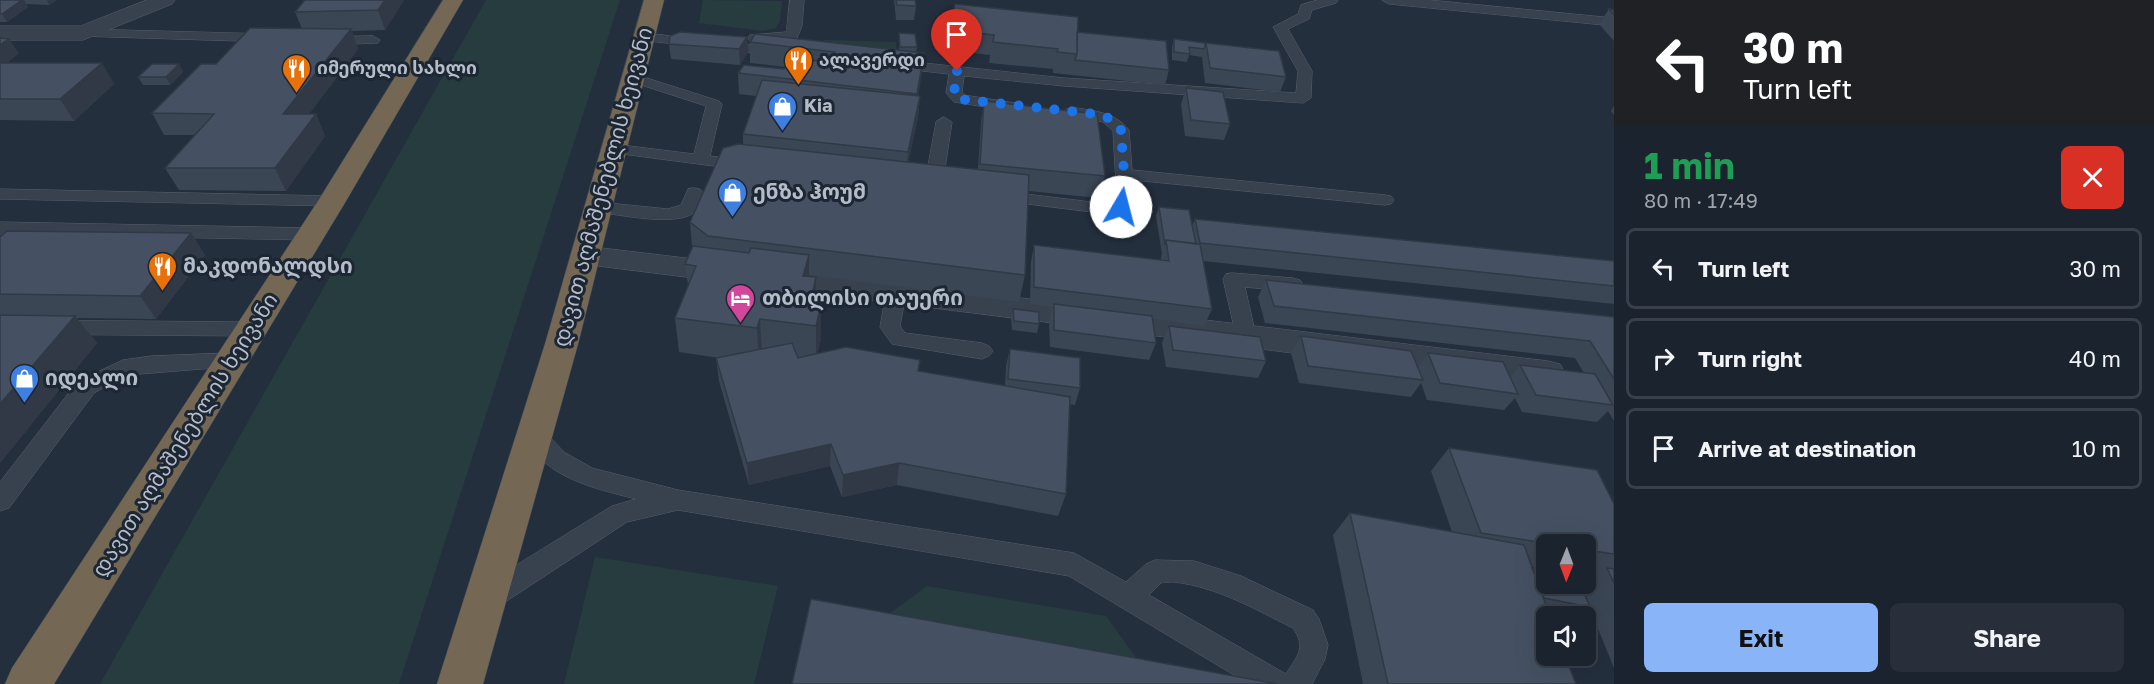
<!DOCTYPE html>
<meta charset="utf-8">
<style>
:root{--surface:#1b232e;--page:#282f3a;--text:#f1f3f6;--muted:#a0a4aa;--line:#39404a;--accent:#8ab4f8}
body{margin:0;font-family:"Golos Text","Noto Sans Georgian",sans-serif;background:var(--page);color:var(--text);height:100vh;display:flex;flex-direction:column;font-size:22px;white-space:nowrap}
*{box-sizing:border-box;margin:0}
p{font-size:20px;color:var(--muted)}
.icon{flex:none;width:33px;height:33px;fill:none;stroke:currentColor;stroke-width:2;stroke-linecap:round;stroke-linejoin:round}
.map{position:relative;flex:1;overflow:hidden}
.drawer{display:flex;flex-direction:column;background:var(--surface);width:540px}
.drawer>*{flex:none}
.guide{background:#202124;color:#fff;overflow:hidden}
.needle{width:39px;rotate:181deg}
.tools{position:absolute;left:1536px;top:534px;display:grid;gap:12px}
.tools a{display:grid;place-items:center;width:60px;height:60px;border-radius:9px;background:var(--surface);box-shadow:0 6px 24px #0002,0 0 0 2px var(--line);font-size:30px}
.pin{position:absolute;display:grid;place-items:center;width:51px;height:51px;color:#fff;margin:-62px -26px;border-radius:50% 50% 50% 0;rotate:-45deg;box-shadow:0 0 6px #0007}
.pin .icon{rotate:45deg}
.me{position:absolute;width:66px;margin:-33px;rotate:8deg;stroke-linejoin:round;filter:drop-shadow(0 0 4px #0008)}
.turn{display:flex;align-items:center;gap:21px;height:126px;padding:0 30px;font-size:27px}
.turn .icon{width:78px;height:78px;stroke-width:2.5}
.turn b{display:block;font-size:42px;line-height:51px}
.round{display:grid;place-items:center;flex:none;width:63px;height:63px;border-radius:9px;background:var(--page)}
.overview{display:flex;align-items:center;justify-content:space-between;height:102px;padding:0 30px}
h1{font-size:36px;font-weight:700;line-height:45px;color:#1e9e55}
.cta{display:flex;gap:12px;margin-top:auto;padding:12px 30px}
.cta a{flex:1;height:69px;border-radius:9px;background:var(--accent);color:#111;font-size:24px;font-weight:700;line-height:69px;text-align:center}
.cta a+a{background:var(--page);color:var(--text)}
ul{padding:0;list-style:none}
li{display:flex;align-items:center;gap:18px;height:81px;margin:0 12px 9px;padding:0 18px;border:3px solid var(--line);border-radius:9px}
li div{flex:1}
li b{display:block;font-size:22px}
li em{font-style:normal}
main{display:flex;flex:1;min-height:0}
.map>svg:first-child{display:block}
.green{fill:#263c3f}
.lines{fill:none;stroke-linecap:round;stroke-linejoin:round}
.lane-casing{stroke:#565f6c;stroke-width:1}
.street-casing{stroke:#565f6c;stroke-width:1}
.highway-casing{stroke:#434c59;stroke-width:1}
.lane{fill:#38414e;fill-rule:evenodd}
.street{fill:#38414e;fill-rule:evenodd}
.highway{fill:#746855;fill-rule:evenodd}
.wall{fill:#3b4654;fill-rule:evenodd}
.shaded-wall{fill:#303945}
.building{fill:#455162;stroke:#303945;stroke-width:1.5}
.route{stroke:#1a73e8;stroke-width:10;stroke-dasharray:0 18}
.labels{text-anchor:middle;stroke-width:6;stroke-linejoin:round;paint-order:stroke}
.far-poi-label{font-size:18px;font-weight:bold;fill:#b4bcc9;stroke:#1d2633;text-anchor:start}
.street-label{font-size:21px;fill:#b4bcc9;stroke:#1d2633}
.poi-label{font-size:21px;font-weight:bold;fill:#b4bcc9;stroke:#1d2633;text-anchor:start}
</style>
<main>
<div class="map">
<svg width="1614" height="684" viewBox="0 0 1614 684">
<rect width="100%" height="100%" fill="#242f3e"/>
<path class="green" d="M486,0H620L399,684H100Z
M703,0L782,1L780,21L776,28L762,31L699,23Z
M824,40L896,42L897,57L821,50Z
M595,557L778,586L754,684H564Z
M927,586L1106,616L1139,662L874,625Z"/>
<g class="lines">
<defs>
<path id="lane" d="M790,0H804L802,26L797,38L766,43L750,41L748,38L750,35L786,32Z
M1318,0H1338L1336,3L1312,10L1309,19L1288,29L1312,71L1311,98L1303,103L1064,86L964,76L962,92L964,95L1015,103L1018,106L1010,111L954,102L946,93L949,74L896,68L889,64L896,60L1064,78L1296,93L1298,71L1273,27L1298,14L1301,5Z
M1382,0H1429L1614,18V26L1389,4Z
M83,29L271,34L278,38L271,42L78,36L76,33Z
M645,33L779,48L786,52L779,56L640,40L638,37L640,34Z
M373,36L380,40L378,43L326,45L319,41L326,37Z
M634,74L719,101L722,104L710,156L750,161L752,165L750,169L744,170L607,152L605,149L613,144L694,154L706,106L629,81L627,78L629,75Z
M1071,107C1093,111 1114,111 1129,130L1132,170L1385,195L1391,196L1394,200L1391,204L1385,205L1133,180L1135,204L1132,208L1108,214L995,200L992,196L995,192L1001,191L1108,204L1117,201L1113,131L1103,122L1065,115L1063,112Z
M944,117L952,122L942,188L939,192H927L924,188L936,122Z
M694,188L700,189L703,193C700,200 699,209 692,214C672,226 621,215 598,212L592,211L589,207L592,203L598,202L668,209L681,205L688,189Z
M0,189L332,196L338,197L341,201L338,205L332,206L0,199Z
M0,222L311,228L318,230L320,234L318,238L311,240L0,234Z
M1233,273L1293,278L1300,280L1303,285L1300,290L1293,292L1245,287L1256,336L1253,341L1246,343L1239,341L1236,336L1223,279L1226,274Z
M896,286L903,288L906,293L900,326L905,333L982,343L989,346L993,351L989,356L982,359L892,344L880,327L886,293L889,288Z
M0,320L251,322L258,324L261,329L258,334L251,336L0,334Z
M231,353L239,356L242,361L239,366L127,375L94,393L9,508L0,511V482L78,381L123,360L151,356Z
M534,426L542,429L564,452L592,468L678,490L1074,553L1126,582L1146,564L1155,560L1194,561L1241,576L1313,610L1319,619L1328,645L1325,659L1312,684H1249L1069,576L678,510L627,522L499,606L489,609L479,606L476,597L479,588L612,506L636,499C593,488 545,478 522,435L526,429ZM1174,582C1218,587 1254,609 1293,628C1307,648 1297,656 1286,674L1149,595L1161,583Z"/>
<path id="street" d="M147,0H175L172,4L83,40H0V26H80Z
M585,246L1548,361L1560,364L1565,373L1560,382L1548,385L574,263L570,256L574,249Z"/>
<path id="highway" d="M443,0H463L346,201L54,684H5L12,668L318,201Z
M644,0H664L578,344L483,684H437L545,344Z"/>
</defs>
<use href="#lane" class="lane-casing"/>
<use href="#street" class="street-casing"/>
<use href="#highway" class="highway-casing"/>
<use href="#lane" class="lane"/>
<use href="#street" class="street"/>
<use href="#highway" class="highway"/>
</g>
<path class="wall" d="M0,0H57L49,5L26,4L28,7L7,22H0Z
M305,0H404L385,30L352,31L358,49L309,114H316L325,136L286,191L179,190L165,168L195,135H164L152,113L216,64L302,29L295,12Z
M894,0H915L916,6L914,20H896Z
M1609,9L1614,10V41L1599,24Z
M948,30L1077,32L1169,70L1165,85L1053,73V69L989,63L990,55L946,50Z
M899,33L917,47L916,52L924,53L918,96H920L918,117L908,162L978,169L981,122L984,101L1105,176L1098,198L1028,191L1025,275L1019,302L809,275V277H816V304L821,339L817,354L1005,386L1006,366L1010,349L1080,388L1075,405L1069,404L1066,494L1058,516L897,485L842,497L830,466L749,485L719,381L716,358H720L679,352L675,318L688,285L685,264L692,247L690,222L743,144V134L756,96L739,94L738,73L784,69L785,67L750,63V42L899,50Z
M747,37L748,52L740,65L671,59L669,44Z
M0,38L19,53L7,63H102L114,84L74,121L0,120Z
M1174,39L1205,46L1206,43L1286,77L1280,92L1205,83L1202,57L1189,55L1187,62L1172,60V47Z
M179,64L183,72L170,85H143L138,77Z
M1186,88L1230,124L1224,140L1185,136L1181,104Z
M1614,106V115L1611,111Z
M1159,207L1192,226L1195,219L1614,261V304L1203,261L1212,309L1204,326L1153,319L1156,343L1149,360L1050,347L1049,321L1053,307L1030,304L1031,262L1034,245L1161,260V257L1162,254L1156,216Z
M191,233L205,255L156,319L77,318L97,343L0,463V237Z
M1266,280L1614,317V421L1608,411L1597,422L1522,412L1515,398L1504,410L1427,400L1421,383L1411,397L1299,383L1291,353L1301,336L1418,367L1428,353L1510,378L1520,365L1584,373L1575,358L1265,323L1258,297Z
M1013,309L1039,324L1037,333L1012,330L1011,318Z
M1169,326L1266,361L1258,378L1166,367L1162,343Z
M1449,448L1614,504V668L1589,607L1580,615L1547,609L1576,684H1363L1333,535L1350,513L1452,532L1431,471ZM1546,544H1586V575L1596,577L1582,589L1532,568V567L1546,569Z"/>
<path class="shaded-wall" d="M22,0H24L28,7L7,22L2,14Z
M47,0H57L49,5Z
M385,0H404L385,30L378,10Z
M351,29L358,49L293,135L283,114Z
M747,37L748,52L740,65L739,49Z
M9,39L19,53L0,68V45Z
M924,53L922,73L915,115L917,94Z
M102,63L114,84L74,121L60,99Z
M179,64L183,72L170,85L166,77Z
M920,96L918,117L906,174L908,152Z
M316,114L325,136L286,191L275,168Z
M191,233L205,255L156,319L140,296Z
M809,255V289L803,276Z
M816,277V312L810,304Z
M821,305V339L816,360V326Z
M75,316L97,343L0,463V404Z
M760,319L762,354L759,363L757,328Z
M831,444L830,466L749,485L747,463Z
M899,463L897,485L842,497L843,475Z"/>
<path class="building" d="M0,0H22L2,14H0Z
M305,0H385L378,10L295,12Z
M896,0H915L916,6L897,5Z
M955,4L1078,17L1077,54L1057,52L1058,49L993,42L994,35L948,30Z
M1609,9L1614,10V15Z
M250,28L351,29L283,114H316L275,168H165L214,114L152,113L201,64H216Z
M680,32L747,37L739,49L669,44L670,36Z
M1077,32L1166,41L1169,70L1075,60L1077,54Z
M899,33L915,34L917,47H900Z
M755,34L924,53L917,94L738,73L744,65L784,69L789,58L829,62L835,52L750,42Z
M0,38L9,39L0,45Z
M1174,39L1205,43V46L1204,49L1189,47L1190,54L1174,52Z
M1206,43L1279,51L1286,77L1210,68Z
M0,63H102L60,99H0Z
M152,64H179L166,77H138Z
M762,80L920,96L908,152L743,134Z
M1186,88L1223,92L1230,124L1191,120Z
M984,101L1097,114L1105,176L980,164Z
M738,144L1029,175L1025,275L708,236L690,222L723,148Z
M1159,207L1189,210L1196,244L1166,240L1165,245Z
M1195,219L1614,261V286L1200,243Z
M7,231L191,233L140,296L0,294V237Z
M1166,240L1200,244L1212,309L1034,287V245L1169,261Z
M693,246L749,253L751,248L809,255L803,276L816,277L810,304L821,305L816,326L760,319L757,328L675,318L696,266L685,264Z
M1266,280L1614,317V379L1590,341L1274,306Z
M1054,304L1152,316L1156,343L1054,330Z
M1013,309L1039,312V324L1014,321Z
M0,315L75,316L0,404Z
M1169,326L1260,337L1266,361L1173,350Z
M1301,336L1411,351L1423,380L1308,366Z
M792,343L798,358L846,347L920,360L918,371L1070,397L1066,494L899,463L843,475L831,444L747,463L716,358Z
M1010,349L1080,358V388L1008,379Z
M1428,353L1503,362L1518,394L1440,383Z
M1520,365L1595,374L1613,405L1536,395Z
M1449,448L1597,470L1614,504V554L1586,550V544H1552L1481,533Z
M1350,513L1524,545L1550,616H1546V656H1565L1576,684H1388Z
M1532,568L1546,571V584H1580L1590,607L1544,598Z
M1607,568L1614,569V583Z
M811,599L1278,684H792Z"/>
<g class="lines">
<path class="route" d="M957,71L954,93L959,99L1095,114L1108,118L1121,130L1126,204L1121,207"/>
</g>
<defs>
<symbol id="restaurant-pin" viewBox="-11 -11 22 30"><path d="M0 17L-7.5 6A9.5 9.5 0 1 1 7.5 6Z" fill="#e8710a" stroke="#1d2633"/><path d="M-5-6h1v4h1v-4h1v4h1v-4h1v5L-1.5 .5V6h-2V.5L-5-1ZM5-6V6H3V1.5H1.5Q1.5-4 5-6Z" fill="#fff"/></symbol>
<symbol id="shop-pin" viewBox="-11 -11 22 30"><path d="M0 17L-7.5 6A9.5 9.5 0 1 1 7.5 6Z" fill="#3f7fe0" stroke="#1d2633"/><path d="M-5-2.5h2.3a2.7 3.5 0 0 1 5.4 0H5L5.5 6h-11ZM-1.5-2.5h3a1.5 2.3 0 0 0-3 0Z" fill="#fff"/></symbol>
<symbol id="hotel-pin" viewBox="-11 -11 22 30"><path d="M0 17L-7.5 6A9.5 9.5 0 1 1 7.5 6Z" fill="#d1479c" stroke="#1d2633"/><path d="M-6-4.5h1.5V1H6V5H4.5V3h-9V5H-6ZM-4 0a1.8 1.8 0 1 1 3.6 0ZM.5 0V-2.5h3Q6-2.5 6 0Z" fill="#fff"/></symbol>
</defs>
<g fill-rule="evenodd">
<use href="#restaurant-pin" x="782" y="44" width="33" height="45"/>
<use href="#restaurant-pin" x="280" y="52" width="33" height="45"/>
<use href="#shop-pin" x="766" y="90" width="33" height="45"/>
<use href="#shop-pin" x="716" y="176" width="33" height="45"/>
<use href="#restaurant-pin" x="146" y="250" width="33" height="45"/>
<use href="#hotel-pin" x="724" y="282" width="33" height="45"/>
<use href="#shop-pin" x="8" y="362" width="33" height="45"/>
</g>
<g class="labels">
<g class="far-poi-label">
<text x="819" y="66">ალავერდი</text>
<text x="317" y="74">იმერული სახლი</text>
<text x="804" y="112">Kia</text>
</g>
<g class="street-label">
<text transform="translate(603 187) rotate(-75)" y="7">დავით აღმაშენებლის ხეივანი</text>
<text transform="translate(185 435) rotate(-58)" y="7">დავით აღმაშენებლის ხეივანი</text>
</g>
<g class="poi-label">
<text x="753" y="199">ენზა ჰოუმ</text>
<text x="183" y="273">მაკდონალდსი</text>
<text x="762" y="305">თბილისი თაუერი</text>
<text x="45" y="385">იდეალი</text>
</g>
</g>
</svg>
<div class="tools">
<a><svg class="needle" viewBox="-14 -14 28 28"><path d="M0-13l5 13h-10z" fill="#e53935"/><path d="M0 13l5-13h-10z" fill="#a0a4aa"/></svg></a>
<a><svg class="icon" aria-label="sound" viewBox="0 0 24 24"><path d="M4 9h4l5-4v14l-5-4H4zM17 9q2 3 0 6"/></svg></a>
</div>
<div class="pin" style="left:957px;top:71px;background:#d93025"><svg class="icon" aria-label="arrive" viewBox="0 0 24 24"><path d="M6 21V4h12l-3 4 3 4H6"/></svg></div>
<svg class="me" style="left:1121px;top:207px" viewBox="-20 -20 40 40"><circle r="19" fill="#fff"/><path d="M0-13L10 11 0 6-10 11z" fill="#1a73e8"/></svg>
</div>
<section class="drawer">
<div class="guide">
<div class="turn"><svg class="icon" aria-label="left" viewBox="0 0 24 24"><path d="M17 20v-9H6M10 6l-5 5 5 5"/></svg><div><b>30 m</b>Turn left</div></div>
</div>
<div class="overview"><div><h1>1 min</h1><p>80 m · 17:49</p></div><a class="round" style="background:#d93025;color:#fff"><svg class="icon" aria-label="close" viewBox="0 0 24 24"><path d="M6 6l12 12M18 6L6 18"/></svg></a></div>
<ul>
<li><svg class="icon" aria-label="left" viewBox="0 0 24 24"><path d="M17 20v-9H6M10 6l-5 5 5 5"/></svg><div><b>Turn left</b></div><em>30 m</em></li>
<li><svg class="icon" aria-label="right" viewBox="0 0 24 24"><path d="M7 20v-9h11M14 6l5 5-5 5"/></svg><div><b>Turn right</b></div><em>40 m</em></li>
<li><svg class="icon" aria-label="arrive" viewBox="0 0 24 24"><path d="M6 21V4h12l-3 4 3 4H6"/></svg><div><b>Arrive at destination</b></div><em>10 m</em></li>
</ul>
<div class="cta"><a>Exit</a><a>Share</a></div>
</section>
</main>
